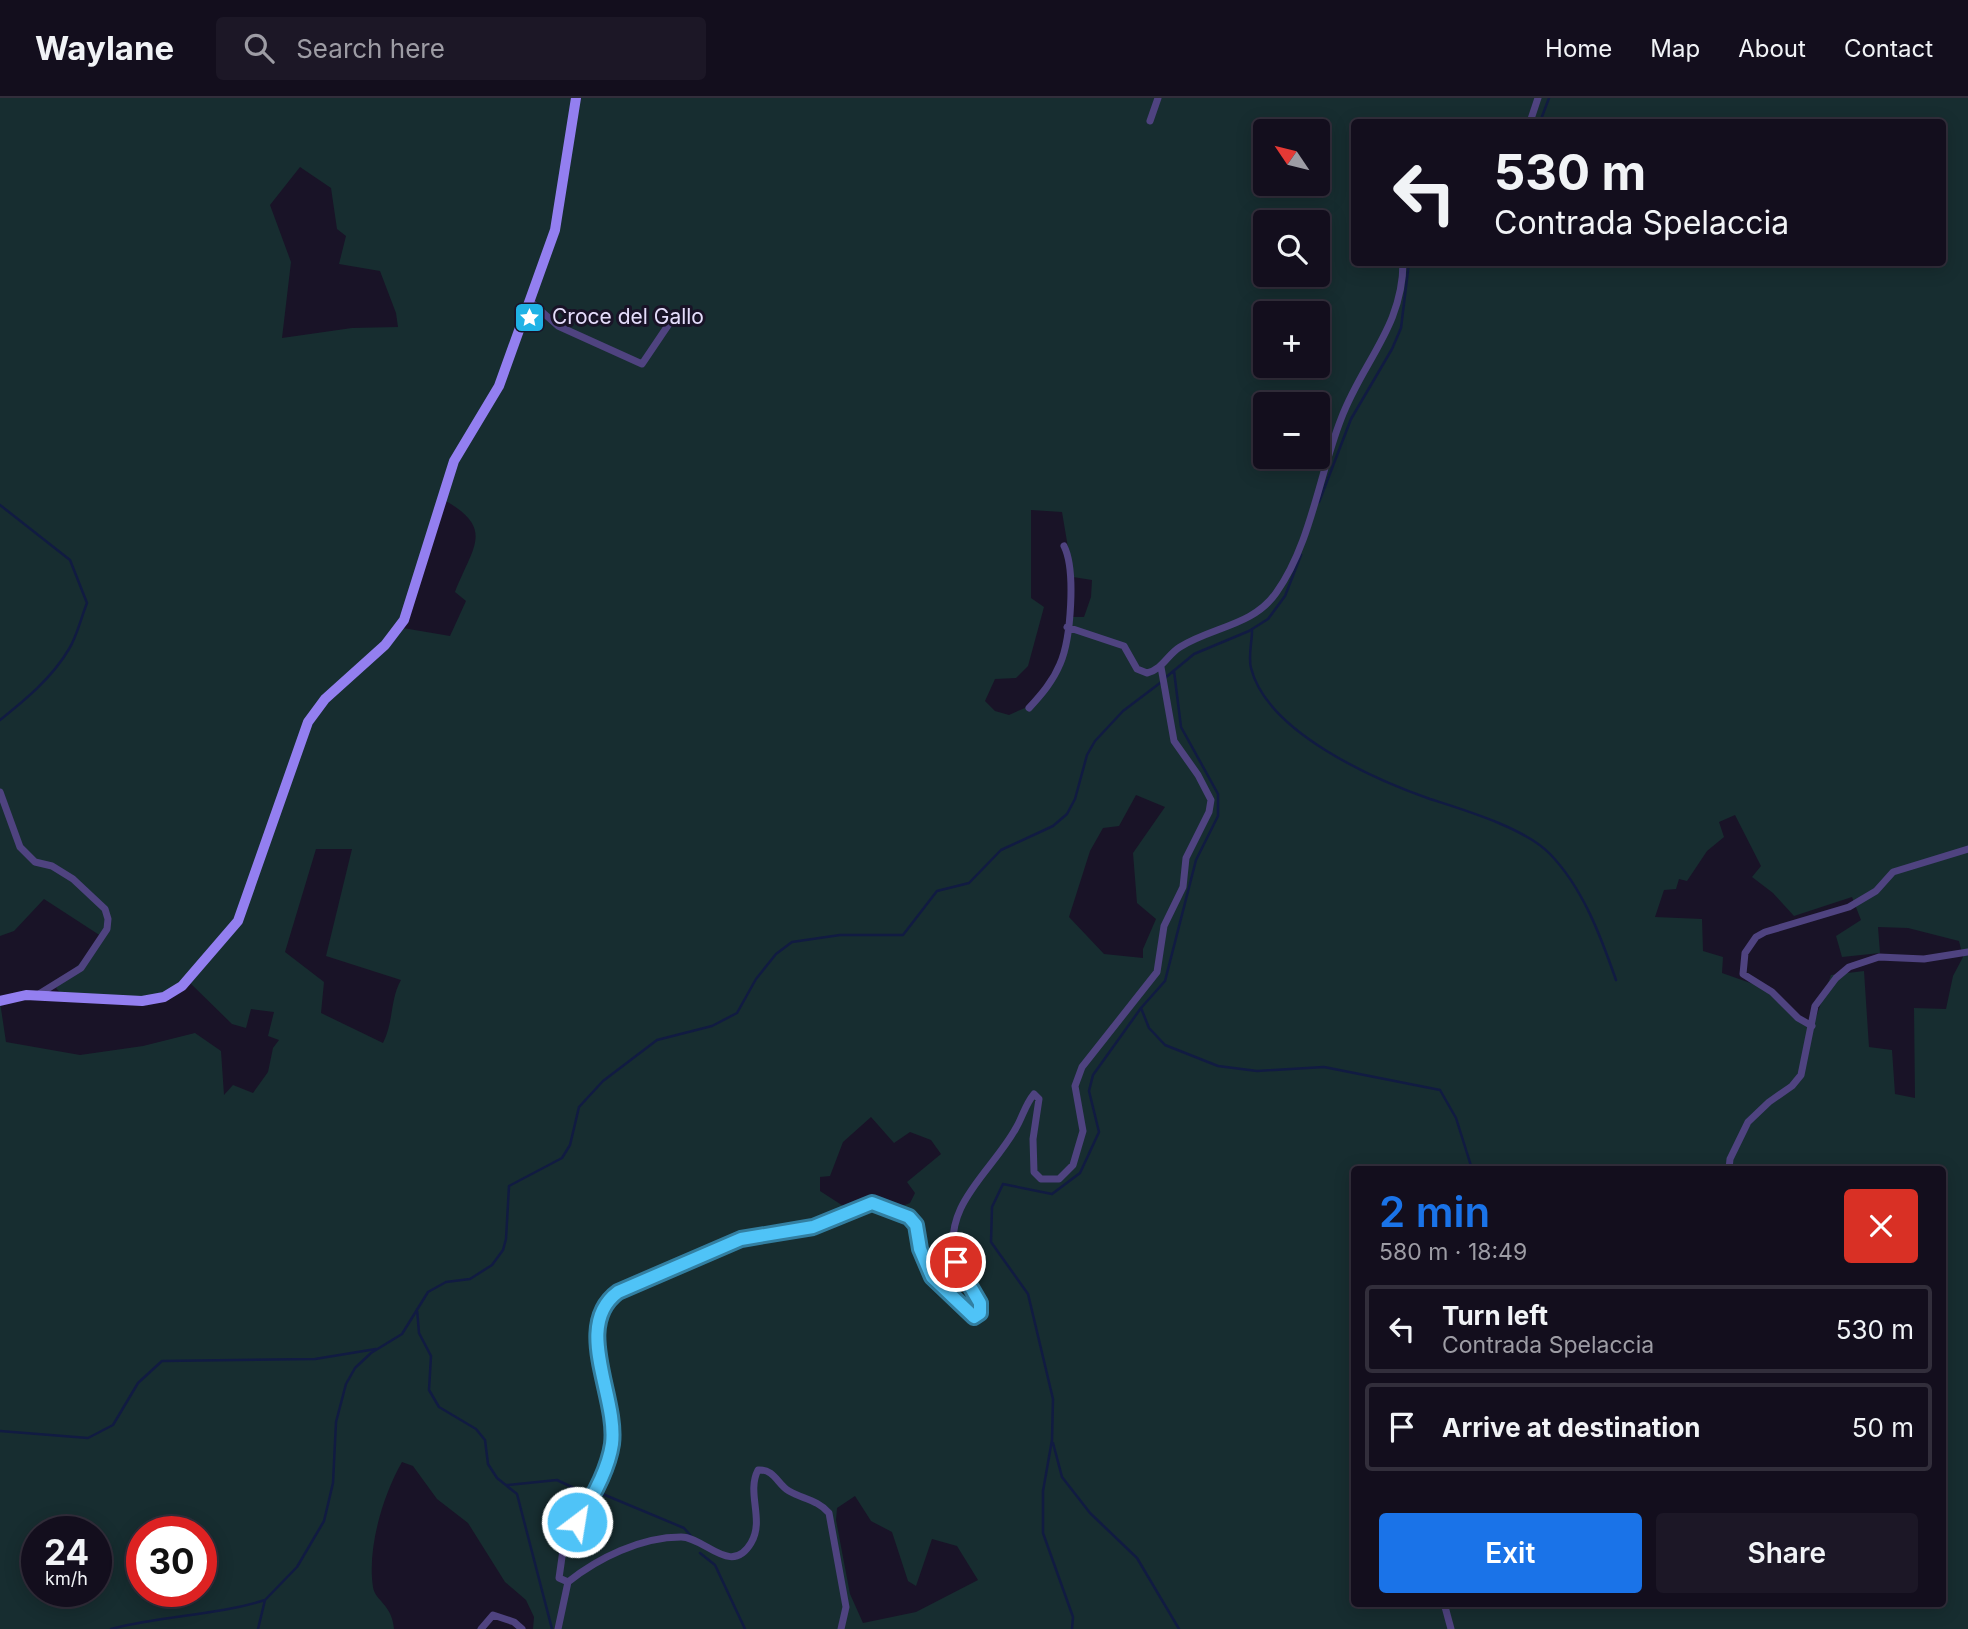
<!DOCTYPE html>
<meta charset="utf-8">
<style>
:root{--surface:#130e1d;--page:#1c1726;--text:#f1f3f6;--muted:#9d9ca4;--line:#322e3b;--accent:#1a73e8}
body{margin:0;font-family:Inter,sans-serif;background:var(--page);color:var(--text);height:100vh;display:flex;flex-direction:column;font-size:26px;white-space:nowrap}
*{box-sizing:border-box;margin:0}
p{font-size:23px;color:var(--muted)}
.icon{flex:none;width:38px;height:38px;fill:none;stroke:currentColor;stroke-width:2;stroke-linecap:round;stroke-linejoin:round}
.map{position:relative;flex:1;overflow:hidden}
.panel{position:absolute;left:1351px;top:1068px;width:595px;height:441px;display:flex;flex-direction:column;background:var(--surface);border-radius:7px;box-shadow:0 4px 18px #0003,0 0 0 2px var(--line)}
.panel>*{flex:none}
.guide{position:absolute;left:1351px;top:21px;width:595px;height:147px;border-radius:7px;box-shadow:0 4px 18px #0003,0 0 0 2px var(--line);background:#130e1d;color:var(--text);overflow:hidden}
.needle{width:46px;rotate:305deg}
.buttons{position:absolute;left:1253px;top:21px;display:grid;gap:14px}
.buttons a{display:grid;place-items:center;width:77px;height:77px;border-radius:7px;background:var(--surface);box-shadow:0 4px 18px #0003,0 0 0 2px var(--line);font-size:35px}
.speed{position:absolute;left:21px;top:1418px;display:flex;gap:14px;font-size:35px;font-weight:700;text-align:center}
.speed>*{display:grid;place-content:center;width:91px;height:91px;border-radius:50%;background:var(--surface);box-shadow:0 4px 18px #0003,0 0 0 2px var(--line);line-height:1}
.speed small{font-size:18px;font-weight:400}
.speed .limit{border:10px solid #d22;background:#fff;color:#111}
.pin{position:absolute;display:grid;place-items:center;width:60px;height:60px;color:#fff;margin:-30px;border:4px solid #fff;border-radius:50%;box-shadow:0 2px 7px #0007}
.me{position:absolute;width:77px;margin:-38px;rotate:31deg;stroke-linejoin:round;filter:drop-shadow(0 0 5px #0008)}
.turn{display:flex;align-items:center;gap:24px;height:147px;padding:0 28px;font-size:32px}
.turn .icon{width:91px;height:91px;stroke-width:2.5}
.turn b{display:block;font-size:49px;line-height:60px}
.round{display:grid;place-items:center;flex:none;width:74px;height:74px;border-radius:7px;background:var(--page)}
.headline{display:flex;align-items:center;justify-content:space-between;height:119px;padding:0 28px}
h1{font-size:42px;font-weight:600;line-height:52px;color:var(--accent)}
.button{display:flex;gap:14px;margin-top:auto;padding:14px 28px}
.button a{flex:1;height:80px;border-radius:7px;background:var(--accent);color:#fff;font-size:28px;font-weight:600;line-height:80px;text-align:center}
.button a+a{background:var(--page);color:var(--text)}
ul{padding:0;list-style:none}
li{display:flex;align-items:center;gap:21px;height:88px;margin:0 14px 10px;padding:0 14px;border:4px solid var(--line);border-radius:7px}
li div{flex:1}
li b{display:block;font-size:26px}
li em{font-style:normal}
header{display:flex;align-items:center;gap:42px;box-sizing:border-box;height:98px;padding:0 35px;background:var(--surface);border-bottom:2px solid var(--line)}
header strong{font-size:33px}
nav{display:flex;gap:38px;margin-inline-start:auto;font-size:24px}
.search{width:490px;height:63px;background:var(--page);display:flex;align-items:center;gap:18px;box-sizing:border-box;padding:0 24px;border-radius:7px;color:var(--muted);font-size:26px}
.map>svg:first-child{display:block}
.green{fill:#172d30;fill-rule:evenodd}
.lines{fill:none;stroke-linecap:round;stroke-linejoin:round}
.stream{stroke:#111b42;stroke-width:2.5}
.street{stroke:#4f4380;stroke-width:7}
.secondary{stroke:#937ff0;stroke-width:10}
.route-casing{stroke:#337fa1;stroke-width:18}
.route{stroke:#4fc3f7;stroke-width:12}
.labels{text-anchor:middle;stroke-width:6;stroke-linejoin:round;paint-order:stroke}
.poi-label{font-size:21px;fill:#e5ddfb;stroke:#191327;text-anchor:start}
</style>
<header>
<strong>Waylane</strong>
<div class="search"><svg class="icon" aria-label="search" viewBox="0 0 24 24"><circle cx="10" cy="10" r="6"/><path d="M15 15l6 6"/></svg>Search here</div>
<nav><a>Home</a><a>Map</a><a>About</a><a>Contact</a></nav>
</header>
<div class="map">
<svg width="1968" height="1531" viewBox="0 0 1968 1531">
<rect width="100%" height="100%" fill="#191327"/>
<path class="green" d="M0,0H1968V1531H533L534,1519L526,1502L505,1484L468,1425L437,1401L413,1368L402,1364C383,1397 367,1450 373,1489C375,1503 392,1506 394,1531H0V904L6,944L80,957L143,948L195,935L221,953L224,997L233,987L253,995L268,974L273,950L279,942L268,938L274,914L251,911L246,930L232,926L186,881L149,903L65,900L56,890L104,840L44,801L14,833L0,838ZM1354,24H1942V164H1354ZM1265,33H1318V86H1265ZM300,69L331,90L337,131L346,138L339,166L380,173L396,215L398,229L352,230L282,240L291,164L270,107ZM1265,124H1318V177H1265ZM1265,215H1318V268H1265ZM1265,306H1318V359H1265ZM442,401C496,430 473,448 455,494L466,503L450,538L397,529ZM1031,412L1062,414L1073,479L1092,482L1091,499L1084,519H1071C1064,546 1057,585 1034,605C1027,610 1017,613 1009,617L995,613L985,603L995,581L1016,580L1028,568L1044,509L1031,500ZM1136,697L1165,709L1133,755L1137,805L1156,821L1143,851V860L1104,856L1069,819L1090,753L1103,730L1119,728ZM1735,717L1761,768L1752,779L1773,795L1794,818L1852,799L1861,822L1836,838L1842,859L1880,855L1878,829L1908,830L1959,843L1963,859L1953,878L1946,911L1914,910L1915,1000L1895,996L1892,952L1869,949L1864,873L1831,877L1814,925L1798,921L1776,894L1722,875L1723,859L1703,853L1702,821L1655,819L1664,792L1676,791L1679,781L1687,783L1707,753L1724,739L1719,724ZM316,751H352L326,858L401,882C390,901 394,923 383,945L321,915L324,884L285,854ZM871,1019L894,1045L910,1034L931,1042L941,1056L907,1084L915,1095L910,1105L889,1113H851L820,1093V1079L830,1078L843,1044ZM1354,1071H1942V1505H1354ZM855,1398L871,1423L892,1434L908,1483L916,1488L932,1441L957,1448L978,1482L916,1514L863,1525L850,1496L836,1422L837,1410ZM37,1433H96V1493H37ZM142,1433H201V1493H142Z"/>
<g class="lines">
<path class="stream" d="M1540,24L1549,0
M1319,404L1351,321L1392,251L1401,230L1409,164
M0,407L70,462L87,505C81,520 77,538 69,551C52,580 25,602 0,622
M1252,533C1252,544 1248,559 1251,570C1267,634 1373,681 1430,701C1464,712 1525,730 1550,756C1583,790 1601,839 1616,882
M1165,580L1194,556L1249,533L1268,521L1285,498L1301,457
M1141,910L1149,930L1165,947L1218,968L1257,973L1324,969L1440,992L1456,1020L1472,1071
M417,1211L419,1235L431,1258L429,1292L439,1309L476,1331L485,1342L488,1366L497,1380L517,1396L552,1531
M0,1333L88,1340L113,1327L138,1285L162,1263L315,1261L376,1251
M1053,1345L1062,1379L1090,1415L1137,1460L1179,1531
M507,1387L557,1382L582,1394L593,1392L684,1430L691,1438
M700,1455L715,1467L745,1531
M111,1531C162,1517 215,1518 265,1502
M258,1531L265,1502L297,1469L324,1423L333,1385L336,1324L346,1286L355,1270L371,1255L402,1236L428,1194L446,1184L470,1181L492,1167L503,1152L506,1141L509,1088L562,1060L570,1047L579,1009L603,983L657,942L712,928L737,915L756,881L776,856L792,844L840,837H903L937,793L969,785L1001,752L1053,728L1067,716L1075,701L1087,657L1095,643L1123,613L1160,585
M1072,1531L1073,1519L1043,1435V1393L1052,1342L1053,1301L1028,1196L991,1144L992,1109L1003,1086L1052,1096L1080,1075L1099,1034L1089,993L1093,977L1141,910L1165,883L1196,762L1218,718V696L1181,629L1174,573"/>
<path class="street" d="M1150,23L1158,0
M1530,24L1538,0
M531,204L558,228L642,266L675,217
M1067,529L1124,548L1137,571L1147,575C1163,571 1167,557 1180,549C1211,529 1253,528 1276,495C1311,446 1319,377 1341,321C1362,264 1403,229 1403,164
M1029,610C1042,596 1053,583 1060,566C1071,541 1076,472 1064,448
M0,694L20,749L35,764L52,768L73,781L105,811L108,821L107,831L81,870L39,896
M1812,928L1798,920L1772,894L1743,876L1745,855L1756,839L1765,834L1849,809L1876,793L1893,774L1968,751
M1729,1071L1730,1061L1748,1024L1769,1004L1792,988L1801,977L1815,908L1836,880L1849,869L1879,859L1924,861L1968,854
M568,1484L559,1480L564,1445L591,1403L612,1345L596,1225L604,1205L618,1194L741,1141L813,1129L872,1105L909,1119L916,1127L920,1151L932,1179L974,1219L980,1215C979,1195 960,1181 955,1162C942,1106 992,1074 1016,1030C1023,1018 1025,1007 1034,996L1039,1001L1033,1041L1034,1074L1041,1081H1059L1073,1067L1083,1033L1075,988L1082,969L1157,874L1164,828L1183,789L1186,760L1209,714L1211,702L1198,677L1174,643L1161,569
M568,1484C598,1460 641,1439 681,1439C705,1439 731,1479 751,1445C765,1422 746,1395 758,1372C775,1371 777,1386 789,1393C803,1401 818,1402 829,1415L846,1509L841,1531
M1444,1505L1451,1531
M481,1531L493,1517L514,1524L522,1531
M558,1531L568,1484"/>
<path class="secondary" d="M0,903L26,897L142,903L164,899L182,888L238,823L308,624L325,601L385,547L404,522L454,363L499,288L555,132L576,0"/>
</g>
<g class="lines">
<defs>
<path id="route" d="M577,1424C592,1401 608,1373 612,1346C618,1298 572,1228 618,1194L741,1141L813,1129L872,1105L909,1119L916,1127L920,1151L932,1179L974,1219L980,1215V1205L956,1164"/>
</defs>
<use href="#route" class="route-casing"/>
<use href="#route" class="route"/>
</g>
<defs>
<symbol id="sight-square" viewBox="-11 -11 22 22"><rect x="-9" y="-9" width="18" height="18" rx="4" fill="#1fb2e5" stroke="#191327"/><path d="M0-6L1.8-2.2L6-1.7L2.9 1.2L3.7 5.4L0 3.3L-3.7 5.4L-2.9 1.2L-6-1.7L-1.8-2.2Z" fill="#fff"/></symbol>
</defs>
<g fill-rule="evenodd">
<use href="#sight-square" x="512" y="202" width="35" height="35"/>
</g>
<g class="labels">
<g class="poi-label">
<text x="552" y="226">Croce del Gallo</text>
</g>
</g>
</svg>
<div class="buttons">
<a><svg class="needle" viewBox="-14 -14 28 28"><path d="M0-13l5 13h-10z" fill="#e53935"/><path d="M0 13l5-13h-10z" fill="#9d9ca4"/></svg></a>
<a><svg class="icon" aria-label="search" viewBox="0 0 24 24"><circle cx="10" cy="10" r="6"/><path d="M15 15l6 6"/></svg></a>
<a>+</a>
<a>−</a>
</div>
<div class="speed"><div>24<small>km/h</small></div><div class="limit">30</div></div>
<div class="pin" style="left:956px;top:1164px;background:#d93025"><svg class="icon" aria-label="arrive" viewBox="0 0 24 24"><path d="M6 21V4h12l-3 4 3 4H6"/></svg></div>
<svg class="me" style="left:577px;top:1424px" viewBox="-20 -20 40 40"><circle r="17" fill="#4fc3f7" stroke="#fff" stroke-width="3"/><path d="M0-11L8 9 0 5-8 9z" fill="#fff"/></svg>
<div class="guide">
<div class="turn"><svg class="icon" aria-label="left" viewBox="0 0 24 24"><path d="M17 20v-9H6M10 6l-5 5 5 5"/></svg><div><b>530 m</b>Contrada Spelaccia</div></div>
</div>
<section class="panel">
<div class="headline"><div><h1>2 min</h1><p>580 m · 18:49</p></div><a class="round" style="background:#d93025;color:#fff"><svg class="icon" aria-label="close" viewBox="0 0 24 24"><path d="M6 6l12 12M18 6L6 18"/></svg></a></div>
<ul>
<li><svg class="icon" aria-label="left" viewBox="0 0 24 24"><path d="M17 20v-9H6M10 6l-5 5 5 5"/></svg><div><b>Turn left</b><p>Contrada Spelaccia</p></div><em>530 m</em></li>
<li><svg class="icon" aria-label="arrive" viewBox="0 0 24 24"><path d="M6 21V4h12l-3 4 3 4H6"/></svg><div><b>Arrive at destination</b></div><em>50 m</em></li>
</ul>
<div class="button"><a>Exit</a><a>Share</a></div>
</section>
</div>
